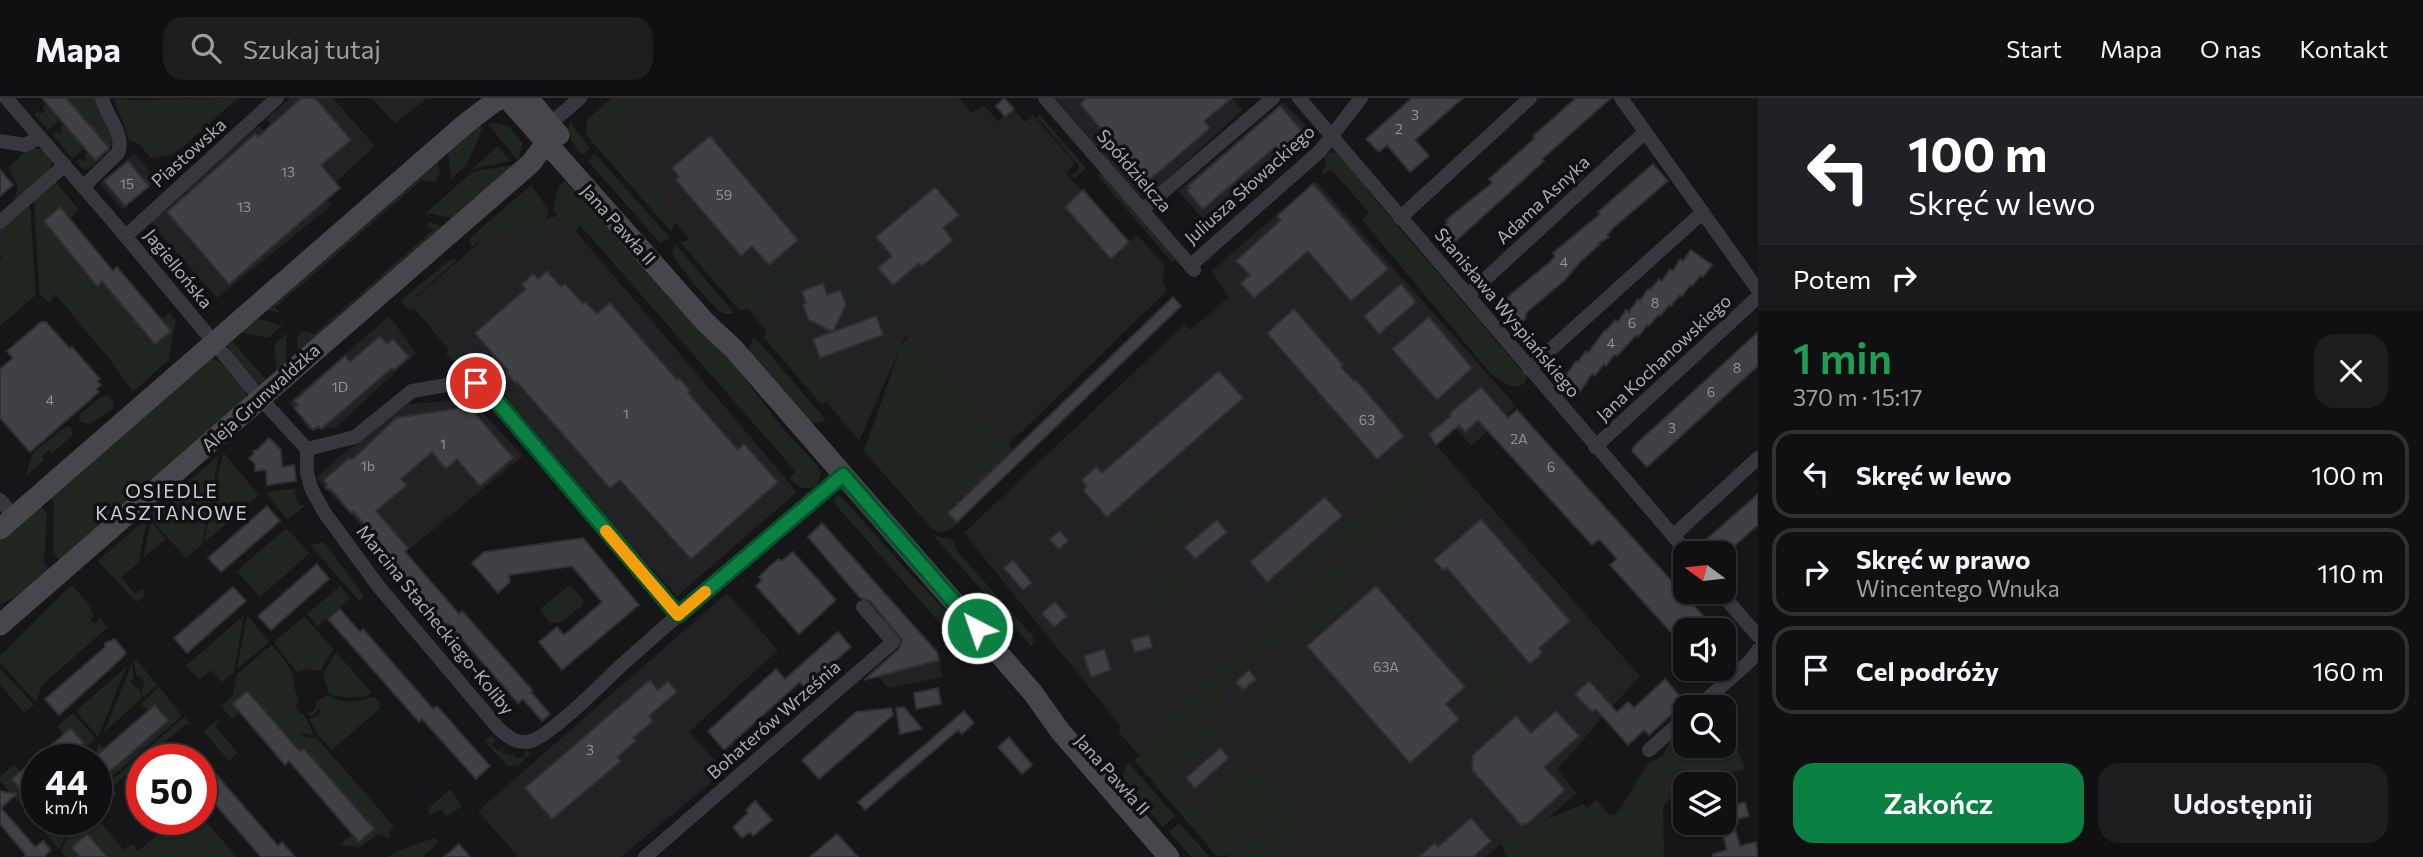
<!DOCTYPE html>
<html lang="pl">
<meta charset="utf-8">
<style>
:root{--surface:#101012;--page:#1e1e20;--text:#f1f3f6;--muted:#9c9d9f;--line:#303032;--accent:#0b8043}
body{margin:0;font-family:Commissioner,sans-serif;background:var(--page);color:var(--text);height:100vh;display:flex;flex-direction:column;font-size:26px;white-space:nowrap}
*{box-sizing:border-box;margin:0}
p{font-size:23px;color:var(--muted)}
.icon{flex:none;width:38px;height:38px;fill:none;stroke:currentColor;stroke-width:2;stroke-linecap:round;stroke-linejoin:round}
.map{position:relative;flex:1;overflow:hidden}
.details{display:flex;flex-direction:column;background:var(--surface);width:665px}
.details>*{flex:none}
.hud{background:#202124;color:#fff;overflow:hidden}
.needle{width:46px;rotate:285deg}
.controls{position:absolute;left:1673px;top:443px;display:grid;gap:14px}
.controls a{display:grid;place-items:center;width:63px;height:63px;border-radius:14px;background:var(--surface);box-shadow:0 2px 5px #0004,0 0 0 2px var(--line);font-size:35px}
.speed{position:absolute;left:21px;top:646px;display:flex;gap:14px;font-size:35px;font-weight:700;text-align:center}
.speed>*{display:grid;place-content:center;width:91px;height:91px;border-radius:50%;background:var(--surface);box-shadow:0 2px 5px #0004,0 0 0 2px var(--line);line-height:1}
.speed small{font-size:18px;font-weight:400}
.speed .limit{border:10px solid #d22;background:#fff;color:#111}
.pin{position:absolute;display:grid;place-items:center;width:60px;height:60px;color:#fff;margin:-30px;border:4px solid #fff;border-radius:50%;box-shadow:0 2px 7px #0007}
.me{position:absolute;width:77px;margin:-38px;rotate:319deg;stroke-linejoin:round;filter:drop-shadow(0 0 5px #0008)}
.turn{display:flex;align-items:center;gap:24px;height:147px;padding:0 35px;font-size:32px}
.turn .icon{width:91px;height:91px;stroke-width:2.5}
.turn b{display:block;font-size:49px;line-height:60px}
.then{display:flex;align-items:center;height:66px;padding:0 35px;background:#0003;gap:14px;font-size:26px}
.round{display:grid;place-items:center;flex:none;width:74px;height:74px;border-radius:21px;background:var(--page)}
.overview{display:flex;align-items:center;justify-content:space-between;height:119px;padding:0 35px}
h1{font-size:42px;font-weight:600;line-height:52px;color:#1e9e55}
.action{display:flex;gap:14px;margin-top:auto;padding:14px 35px}
.action a{flex:1;height:80px;border-radius:21px;background:var(--accent);color:#fff;font-size:28px;font-weight:600;line-height:80px;text-align:center}
.action a+a{background:var(--page);color:var(--text)}
ul{padding:0;list-style:none}
li{display:flex;align-items:center;gap:21px;height:88px;margin:0 14px 10px;padding:0 21px;border:4px solid var(--line);border-radius:21px}
li div{flex:1}
li b{display:block;font-size:26px}
li em{font-style:normal}
header{display:flex;align-items:center;gap:42px;box-sizing:border-box;height:98px;padding:0 35px;background:var(--surface);border-bottom:2px solid var(--line)}
header strong{font-size:33px}
nav{display:flex;gap:38px;margin-inline-start:auto;font-size:24px}
.search{width:490px;height:63px;background:var(--page);display:flex;align-items:center;gap:18px;box-sizing:border-box;padding:0 24px;border-radius:21px;color:var(--muted);font-size:26px}
main{display:flex;flex:1;min-height:0}
.map>svg:first-child{display:block}
.built{fill:#222225}
.green{fill:#1e261f}
.building{fill:#404145;stroke:#303034;stroke-width:2}
.lines{fill:none;stroke-linecap:round;stroke-linejoin:round}
.street{stroke:#37383d;stroke-width:14}
.secondary{stroke:#45474d;stroke-width:21}
.route-casing{stroke:#07532c;stroke-width:18}
.route{stroke:#0b8043;stroke-width:12}
.slow{stroke:#f59e0b;stroke-width:12}
.labels{text-anchor:middle;stroke-width:7;stroke-linejoin:round;paint-order:stroke}
.number-label{font-size:14px;fill:#8e929b}
.street-label{font-size:18px;fill:#a8adb8;stroke:#111113}
.neighbourhood-label{font-size:19px;letter-spacing:2px;fill:#c9ccd4;stroke:#111113}
</style>
<header>
<strong>Mapa</strong>
<div class="search"><svg class="icon" aria-label="search" viewBox="0 0 24 24"><circle cx="10" cy="10" r="6"/><path d="M15 15l6 6"/></svg>Szukaj tutaj</div>
<nav><a>Start</a><a>Mapa</a><a>O nas</a><a>Kontakt</a></nav>
</header>
<main>
<div class="map">
<svg width="1758" height="759" viewBox="0 0 1758 759">
<rect width="100%" height="100%" fill="#161618"/>
<path class="built" d="M290,0H333L375,48L326,93L266,21Z
M372,0H427L395,26Z
M621,0H959L972,15L984,7L998,23L1014,12L1025,24L1033,17L1075,65L1066,75L1129,144L1137,137L1164,166L1163,182L1167,193L1006,349L906,237L859,343L591,25Z
M1055,0H1232L1242,12L1148,99L1139,98Z
M1283,4L1313,35L1207,125L1178,93Z
M259,28L332,107L217,200L148,122Z
M134,55L157,82L122,112L100,86Z
M1316,83L1516,308L1471,348L1455,330L1436,347L1640,578L1557,671L1577,695L1537,730L1515,735L1485,759H1228L1118,633L1121,629L964,435L1185,226L1190,232L1229,199L1211,173Z
M565,116L580,138L797,394L677,498L411,204L490,135Z
M389,218L416,255L335,330L309,332L289,304Z
M470,301L523,358L395,463L316,380L344,355L408,306Z
M822,425L937,554L943,579L888,590L874,573L901,547L808,439Z
M727,495L778,552L689,634L725,673L621,759H518L478,713Z"/>
<path class="green" d="M66,0H98L116,41L112,42L110,52L89,71H83L76,64L80,61L84,64L87,61L84,57L88,54L95,62L109,50Z
M114,0L129,2L238,0L175,56L151,60L140,47L129,42Z
M611,0H641L618,20L623,27L637,76L677,120L671,133L586,37L587,22Z
M47,6L60,22L48,32L34,16L38,12L41,16L45,12L42,9Z
M1040,17L1086,70L1074,81L1071,77L1077,73L1079,68L1037,19Z
M570,24L590,50L582,57C573,46 565,39 570,24Z
M499,25L508,28L523,45L518,63L488,26Z
M64,26L85,50L72,60L52,36L56,33L59,36L62,33L60,30Z
M480,28L483,30L466,68L449,82L451,78L448,54L463,38Z
M498,48L510,63L472,71Z
M34,50L43,52L51,63V72L14,106L18,87L8,70L27,52Z
M1331,54L1340,57L1382,110L1527,279L1524,286C1510,293 1501,283 1490,275L1362,122L1369,115L1331,71L1324,77L1321,74L1327,67L1324,58Z
M595,56L670,140L660,145L588,63Z
M437,62L440,74L436,84L422,82L275,210L283,215L266,212Z
M512,67L514,69L454,121L431,115L425,116L472,74Z
M1096,76H1103L1176,163L1172,164Z
M55,83L79,112L69,121L59,110L44,123L97,187L102,183L155,246L171,233L161,222L170,214L173,221L176,220L169,261L133,294L108,259L55,196L49,205L39,195L34,100Z
M565,83L736,269L786,334L817,367L821,376L817,387C806,394 797,389 789,380L796,374L581,128L569,137L553,112L558,89Z
M531,87L549,112L542,132L476,145L472,149L469,143L472,138Z
M30,104L36,197L0,228V162L2,160L0,158V130Z
M430,124L444,129L298,257C296,243 296,227 314,236L433,132L427,128V125Z
M691,141C698,149 723,183 731,186C765,198 797,167 821,147L881,213L877,217L873,216L834,173C819,167 791,184 782,196L776,189L753,201L756,210L739,212L680,144Z
M676,147L734,215C728,216 728,217 723,215C713,210 675,165 672,154Z
M451,161L457,162L414,200L469,265L476,260L470,270L466,272L455,262L453,263L446,256L449,252L414,210L410,213L400,203Z
M256,220L279,227L285,225L268,240L238,233Z
M774,233H783L795,238L829,278L830,303L821,306L764,240L766,234Z
M287,235C284,255 292,260 277,277L274,247Z
M910,237L1014,353L951,416L959,424C950,432 942,438 932,431L864,353L901,248Z
M754,238L826,322L819,325H811L750,256L749,250Z
M230,241L269,285L261,286L255,283L230,254L228,249Z
M212,260L219,263L245,292L246,298L245,304L62,465L53,454L54,405L48,398Z
M504,290L612,414L609,417L502,292Z
M102,298H109L114,304L112,311C102,318 90,331 79,322L80,316Z
M65,329H70L73,333L72,338L52,355L49,352L42,358L44,362L25,379L33,355Z
M223,354L258,396L256,400L204,445Z
M219,357L202,447L186,460L151,421L152,415Z
M1423,361C1427,378 1427,394 1417,409L1379,438L1376,450L1482,566L1497,565L1511,583L1506,594L1338,742L1337,741L1478,617L1488,598L1485,582L1371,451C1359,442 1349,445 1336,451L1256,521L1250,512Z
M299,390L294,394L299,407H306L288,422L267,396L269,394Z
M1176,395L1186,407L1157,432L1153,428L1140,439L1144,444L1120,464L1117,463L1112,457L1114,449Z
M838,398L842,399L909,475L940,507L976,539L973,550L967,552L961,549L835,406L834,401Z
M39,406L47,416L44,465L52,473L27,494L0,506V440Z
M147,420L139,464L121,479L135,496L143,490L144,499L136,504L98,463Z
M151,423L166,441L143,460Z
M286,430L310,455L260,499L237,473Z
M933,437L953,442L957,453L1032,537L1034,543L1032,549Z
M324,444L364,498L359,503L310,447Z
M1340,460L1350,461L1360,471L1337,492L1349,506L1296,554L1284,545L1272,548L1227,588C1222,601 1206,608 1213,622L1161,634L1185,601L1281,515L1298,495Z
M1187,470C1190,491 1174,496 1159,506L1149,503L1163,473L1172,484Z
M72,487L92,510L90,512L94,518L90,522L94,525L100,520L108,529L41,588L36,604L0,565V557C26,535 46,509 72,487Z
M570,487L583,502V507L561,524L549,525L540,511Z
M340,488L351,500L318,528L307,516Z
M244,517L234,574L222,584L211,572L199,582L186,568Z
M247,517L269,544L237,571Z
M304,518L334,552L326,561L321,573L308,571L296,574L274,544Z
M272,547C279,556 289,565 293,577C295,586 293,592 299,600L296,608L299,614L305,618L314,637L301,635L300,637L310,640L316,639L394,728L390,733V741L378,736L359,750L343,747L341,745L353,736L374,730L304,651L300,654L247,594L233,606L239,614L232,621L221,608L233,597L237,576Z
M336,554L371,594L370,597C356,601 342,601 329,595L323,576Z
M1282,559H1287L1220,616L1221,609Z
M136,561L157,587L143,600L141,592L145,585L138,577L136,578L134,563Z
M132,565L134,579L130,583L140,593L141,601L104,634Z
M127,568L98,639L76,613Z
M0,570L34,607L24,615L0,586Z
M159,589L182,618L106,684L96,673V662H94L99,645L104,651L96,659L109,674L168,623L155,607L148,613L141,606Z
M327,597C341,605 357,605 373,599L379,602L380,610L332,652L317,635L309,621L318,617L321,612L319,611L313,617L309,618L308,615L312,614L316,609V604Z
M73,615L96,641L72,661H66L71,630L64,636L57,629Z
M184,619L192,627L186,626L159,649L156,661H152L148,658L131,673L137,681L134,683L127,676L112,689L117,697L115,699L108,691L96,701V696Z
M217,623H220L215,628L238,655L229,663L203,633Z
M1724,623L1727,624L1745,671L1693,686H1685L1663,708L1664,759H1507L1501,745L1515,735L1583,706L1587,710L1596,702L1610,717H1616L1648,666L1663,658L1670,644L1685,636V648H1724Z
M1215,625L1223,634L1172,680L1204,717L1218,707L1215,702L1216,692L1242,669L1253,668L1286,706L1223,759L1216,757L1134,662L1162,637Z
M491,638L496,642L491,647L499,653L504,648L502,655L511,658L515,653L514,659L523,660L526,651L531,655L518,667L508,668L485,644V642Z
M1128,664L1175,718L1163,729L1124,683L1123,675Z
M14,666L20,673L12,681L25,697L37,687V693L21,707L0,683V679Z
M450,691L462,708L447,719L441,712L429,717V710Z
M37,697V721H74L59,751L23,709Z
M1289,709L1300,721V730L1269,759H1233Z
M96,719L124,752L132,746L138,753L176,721H197L200,728L206,724L237,759H107L87,736L72,750L80,759H66L61,753L77,721H96Z
M1179,725L1210,759H1191L1169,734Z
M434,740L439,744L422,759H389L394,754Z"/>
<path class="building" d="M42,0H66L109,50L95,62Z
M301,0H315L351,42L321,67L340,90L229,186L167,114L255,36L258,39Z
M1004,0L1014,11L1005,19L996,8Z
M1086,0H1232L1204,23L1210,30L1147,84L1080,6Z
M1412,0H1463L1415,42L1429,58L1410,74L1387,47L1379,54L1366,41Z
M1576,0H1611L1542,61L1544,63L1448,150L1437,137L1448,124L1446,122L1492,85L1489,81L1535,40L1533,38Z
M1280,8L1303,34L1279,54L1275,49L1203,111L1187,93L1190,90L1188,88Z
M710,38L798,142L769,167L752,148L741,158L676,82L679,79L672,70Z
M128,63L149,88L125,108L104,83Z
M1574,66L1583,77L1573,88L1564,75Z
M1653,66L1668,83L1612,131L1607,137L1609,139L1599,145L1600,146L1579,165L1566,181L1527,214L1525,221L1519,225H1515L1501,208L1510,197L1550,164L1555,158L1553,155L1600,116L1598,114Z
M0,72L13,87L0,98Z
M1313,86L1388,171L1351,203L1308,153L1254,200L1241,185L1250,177L1236,163L1281,122L1277,118Z
M935,89L959,117L943,130L953,142L922,168L919,165L893,187L878,170L892,158L876,139Z
M1083,92L1129,144L1111,161L1065,109Z
M60,109L113,173L117,169L171,233L155,246L102,183L97,188L44,123Z
M1691,152L1712,167L1703,179L1701,177L1692,188L1690,187L1682,198L1680,197L1671,208L1669,207L1660,218L1658,217L1649,228L1647,227L1638,239L1636,237L1617,258L1614,257L1606,268L1604,266L1595,278L1592,276L1579,295L1562,283L1576,263L1578,264L1586,253L1588,255L1605,232L1606,233L1615,222L1618,224L1626,212L1629,214L1638,201L1640,203L1648,191L1650,192L1659,181L1662,183L1670,171L1673,173L1680,161L1683,163Z
M547,173L561,189L565,186L583,206L585,204L597,216L610,205L677,282L679,280L685,287L690,293L688,295L738,352L744,346L778,384L691,461L620,382L610,390L517,284L515,285L510,279L506,275L508,273L475,235L526,191L522,187L533,176L538,181Z
M823,185L827,197L840,192L846,206L833,234L809,222L803,207L806,205L802,193Z
M1401,186L1416,204L1379,236L1364,218Z
M1173,199L1181,208L957,424L948,415Z
M1294,211L1343,267L1341,269L1354,283L1356,282L1404,338L1377,361L1267,235Z
M876,218L883,237L820,260L813,241Z
M1429,219L1472,270L1437,302L1392,251Z
M41,224H46L70,251L72,249L100,281L97,283L101,287L96,291L99,294L30,354L0,320V271L13,260L7,253Z
M1758,234V268L1647,369L1632,353L1635,347Z
M380,238L387,246L393,241L409,259L394,272L392,270L321,331L318,328L313,332L294,310L298,307L294,303L345,258L350,264Z
M1219,273L1243,300L1107,419L1083,392L1087,388L1082,382L1096,369L1102,375Z
M1481,289L1508,320L1517,312L1716,532H1685V550L1610,467L1617,461L1599,441L1592,447L1478,322L1465,334L1459,327L1436,347L1429,336L1451,318L1449,316Z
M466,309L475,315L513,360L480,388L457,361L446,371L432,354L401,381L407,387L376,413L408,450L405,453L406,455L459,516L462,513L533,593L531,594L550,616L542,623L523,601L518,605L448,525L444,528L384,459L385,451L353,413L351,415L331,391H326L327,386L324,382L348,361H353L396,320Z
M269,340L281,352L282,369L294,367L296,383L267,387L266,372L255,373V366L249,360L254,356L253,353L257,352Z
M1758,396V427L1726,455H1697L1710,444L1707,441Z
M1325,399L1342,418L1267,484L1250,464Z
M267,408L280,423L221,474L208,460Z
M1481,421L1570,523L1539,550L1542,555L1530,566L1447,470L1443,472L1434,462Z
M1217,422L1227,434L1195,461L1185,449Z
M822,425L937,554L939,562L864,582L899,551L902,542L870,503L860,500L808,439Z
M1060,433L1068,443L1059,451L1050,441Z
M583,440L639,507L562,572L539,544L557,529L564,537L602,504L572,468L509,477L510,484L498,495L472,465L484,454Z
M793,454L836,502L799,536L756,488L762,482L759,479L771,467L779,461L782,463Z
M1013,462L1032,485L1023,492L1004,470Z
M317,466L329,481L271,532L258,518Z
M1376,488L1465,589L1446,606L1459,621L1410,665L1307,548Z
M233,489L246,503L187,555L174,540Z
M1055,504L1067,518L1054,529L1042,515Z
M340,511L360,534L363,531L433,611L437,608L490,668L476,681L422,621L419,624L328,521Z
M838,534L851,549L805,590L800,584L724,652L708,633L776,571L785,581Z
M1149,537L1152,549L1135,554L1131,542Z
M1724,540L1737,555L1724,567Z
M115,541L126,555L123,559L59,617L45,601L105,549V545Z
M1104,551L1111,572L1091,579L1084,558Z
M1249,572L1256,581L1243,592L1236,584Z
M1665,581L1685,604L1649,637L1644,632L1628,647L1596,611L1592,614L1575,596L1589,583L1617,614L1628,604L1634,610Z
M650,582L658,592L668,583L677,594L649,618L653,623L633,640L636,643L617,659L621,663L552,721L525,690Z
M938,590L941,606L916,611L914,595Z
M247,593L300,654L304,651L374,731L359,744L289,663L285,667L233,606Z
M155,607L168,623L109,674L95,659Z
M904,609L922,631L900,636L896,610Z
M891,610L893,617L819,681L802,662L856,614Z
M964,613L974,625L962,636L958,632L865,712L858,704Z
M1556,613L1579,638L1544,669L1565,692L1528,725L1521,727L1472,672L1473,657L1516,618L1531,635Z
M71,630L84,646L66,662H37V687L25,697L12,681Z
M1009,639L1032,667L1022,676L998,649Z
M1220,650L1229,660L1195,690L1186,680Z
M208,667L278,748L282,744L295,759H261L201,690V674Z
M0,693L16,696L1,710L35,749L43,743L51,752L44,759H24L26,757L0,726Z
M1724,700H1727L1730,709L1745,704L1749,718L1737,721L1738,725L1734,727L1740,748L1756,744L1758,759H1713V756L1727,752L1720,724H1724Z
M755,703L772,722L753,738L750,734L742,740L733,729L748,715L746,712Z
M1471,720L1491,743L1473,759H1419L1435,745L1438,749Z
M87,736L107,759H80L72,750Z
M837,736L858,759H810Z
M459,746L470,759H444Z"/>
<g class="lines">
<path class="street" d="M6,0L117,128L261,301L307,351L355,339L412,293L464,284L476,285L488,293L678,517
M1045,0L1194,172
M1299,0L1688,455
M1621,0L1758,192
M550,26L580,0
M0,43L25,47L40,39
M83,89L118,55C125,34 106,19 102,0
M1142,112L1273,0
M1400,120L1530,0
M0,124L65,67
M126,138L277,0
M1190,168L1320,53L1361,0
M1468,197L1644,35
M1529,271L1703,114
M1595,349L1758,199
M307,351V375L311,390L324,414L379,489L499,631C508,639 518,647 531,643C553,636 605,582 625,564C697,500 770,438 843,377
M0,402L14,418
M1673,438L1758,360
M1720,494L1758,538
M1698,609L1750,563L1758,552
M1649,652L1685,620
M645,759L893,544L863,509"/>
<path class="secondary" d="M507,0L706,225L733,250L1033,595L1060,633L1169,759
M528,0L559,37
M0,431L464,27L494,4L503,0
M0,527L531,65L546,45L550,26"/>
</g>
<g class="lines">
<defs>
<path id="route" d="M476,285L488,293L678,517L843,377L977,530"/>
</defs>
<use href="#route" class="route-casing"/>
<use href="#route" class="route"/>
<path class="slow" d="M606,433L678,517L705,494"/>
</g>
<g class="labels">
<g class="number-label">
<text x="1415" y="22">3</text>
<text x="1399" y="36">2</text>
<text x="288" y="79">13</text>
<text x="127" y="91">15</text>
<text x="724" y="102">59</text>
<text x="244" y="114">13</text>
<text x="1564" y="169">4</text>
<text x="1655" y="210">8</text>
<text x="1632" y="230">6</text>
<text x="1611" y="250">4</text>
<text x="1737" y="275">8</text>
<text x="340" y="294">1D</text>
<text x="1711" y="299">6</text>
<text x="50" y="307">4</text>
<text x="626" y="321">1</text>
<text x="1367" y="327">63</text>
<text x="1672" y="335">3</text>
<text x="1519" y="346">2A</text>
<text x="443" y="351">1</text>
<text x="368" y="373">1b</text>
<text x="1551" y="374">6</text>
<text x="1386" y="574">63A</text>
<text x="590" y="657">3</text>
</g>
<g class="street-label">
<text transform="translate(189 55) rotate(-42)" y="6">Piastowska</text>
<text transform="translate(1134 73) rotate(49)" y="6">Spółdzielcza</text>
<text transform="translate(1250 87) rotate(-42)" y="6">Juliusza Słowackiego</text>
<text transform="translate(1543 102) rotate(-43)" y="6">Adama Asnyka</text>
<text transform="translate(618 127) rotate(48)" y="6">Jana Pawła II</text>
<text transform="translate(178 171) rotate(51)" y="6">Jagiellońska</text>
<text transform="translate(1507 215) rotate(50)" y="6">Stanisława Wyspiańskiego</text>
<text transform="translate(1664 260) rotate(-43)" y="6">Jana Kochanowskiego</text>
<text transform="translate(261 300) rotate(-42)" y="6">Aleja Grunwaldzka</text>
<text transform="translate(435 522) rotate(51)" y="6">Marcina Stacheckiego-Koliby</text>
<text transform="translate(774 622) rotate(-41)" y="6">Bohaterów Września</text>
<text transform="translate(1112 677) rotate(48)" y="6">Jana Pawła II</text>
</g>
<g class="neighbourhood-label">
<text x="172" y="400">OSIEDLE<tspan x="172" dy="22">KASZTANOWE</tspan></text>
</g>
</g>
</svg>
<div class="controls">
<a><svg class="needle" viewBox="-14 -14 28 28"><path d="M0-13l5 13h-10z" fill="#e53935"/><path d="M0 13l5-13h-10z" fill="#9c9d9f"/></svg></a>
<a><svg class="icon" aria-label="sound" viewBox="0 0 24 24"><path d="M4 9h4l5-4v14l-5-4H4zM17 9q2 3 0 6"/></svg></a>
<a><svg class="icon" aria-label="search" viewBox="0 0 24 24"><circle cx="10" cy="10" r="6"/><path d="M15 15l6 6"/></svg></a>
<a><svg class="icon" aria-label="layers" viewBox="0 0 24 24"><path d="M12 4l9 5-9 5-9-5zM3 14l9 5 9-5"/></svg></a>
</div>
<div class="speed"><div>44<small>km/h</small></div><div class="limit">50</div></div>
<div class="pin" style="left:476px;top:285px;background:#d93025"><svg class="icon" aria-label="arrive" viewBox="0 0 24 24"><path d="M6 21V4h12l-3 4 3 4H6"/></svg></div>
<svg class="me" style="left:977px;top:530px" viewBox="-20 -20 40 40"><circle r="17" fill="#0b8043" stroke="#fff" stroke-width="3"/><path d="M0-11L8 9 0 5-8 9z" fill="#fff"/></svg>
</div>
<section class="details">
<div class="hud">
<div class="turn"><svg class="icon" aria-label="left" viewBox="0 0 24 24"><path d="M17 20v-9H6M10 6l-5 5 5 5"/></svg><div><b>100 m</b>Skręć w lewo</div></div>
<div class="then">Potem<svg class="icon" aria-label="right" viewBox="0 0 24 24"><path d="M7 20v-9h11M14 6l5 5-5 5"/></svg></div>
</div>
<div class="overview"><div><h1>1 min</h1><p>370 m · 15:17</p></div><a class="round"><svg class="icon" aria-label="close" viewBox="0 0 24 24"><path d="M6 6l12 12M18 6L6 18"/></svg></a></div>
<ul>
<li><svg class="icon" aria-label="left" viewBox="0 0 24 24"><path d="M17 20v-9H6M10 6l-5 5 5 5"/></svg><div><b>Skręć w lewo</b></div><em>100 m</em></li>
<li><svg class="icon" aria-label="right" viewBox="0 0 24 24"><path d="M7 20v-9h11M14 6l5 5-5 5"/></svg><div><b>Skręć w prawo</b><p>Wincentego Wnuka</p></div><em>110 m</em></li>
<li><svg class="icon" aria-label="arrive" viewBox="0 0 24 24"><path d="M6 21V4h12l-3 4 3 4H6"/></svg><div><b>Cel podróży</b></div><em>160 m</em></li>
</ul>
<div class="action"><a>Zakończ</a><a>Udostępnij</a></div>
</section>
</main>
